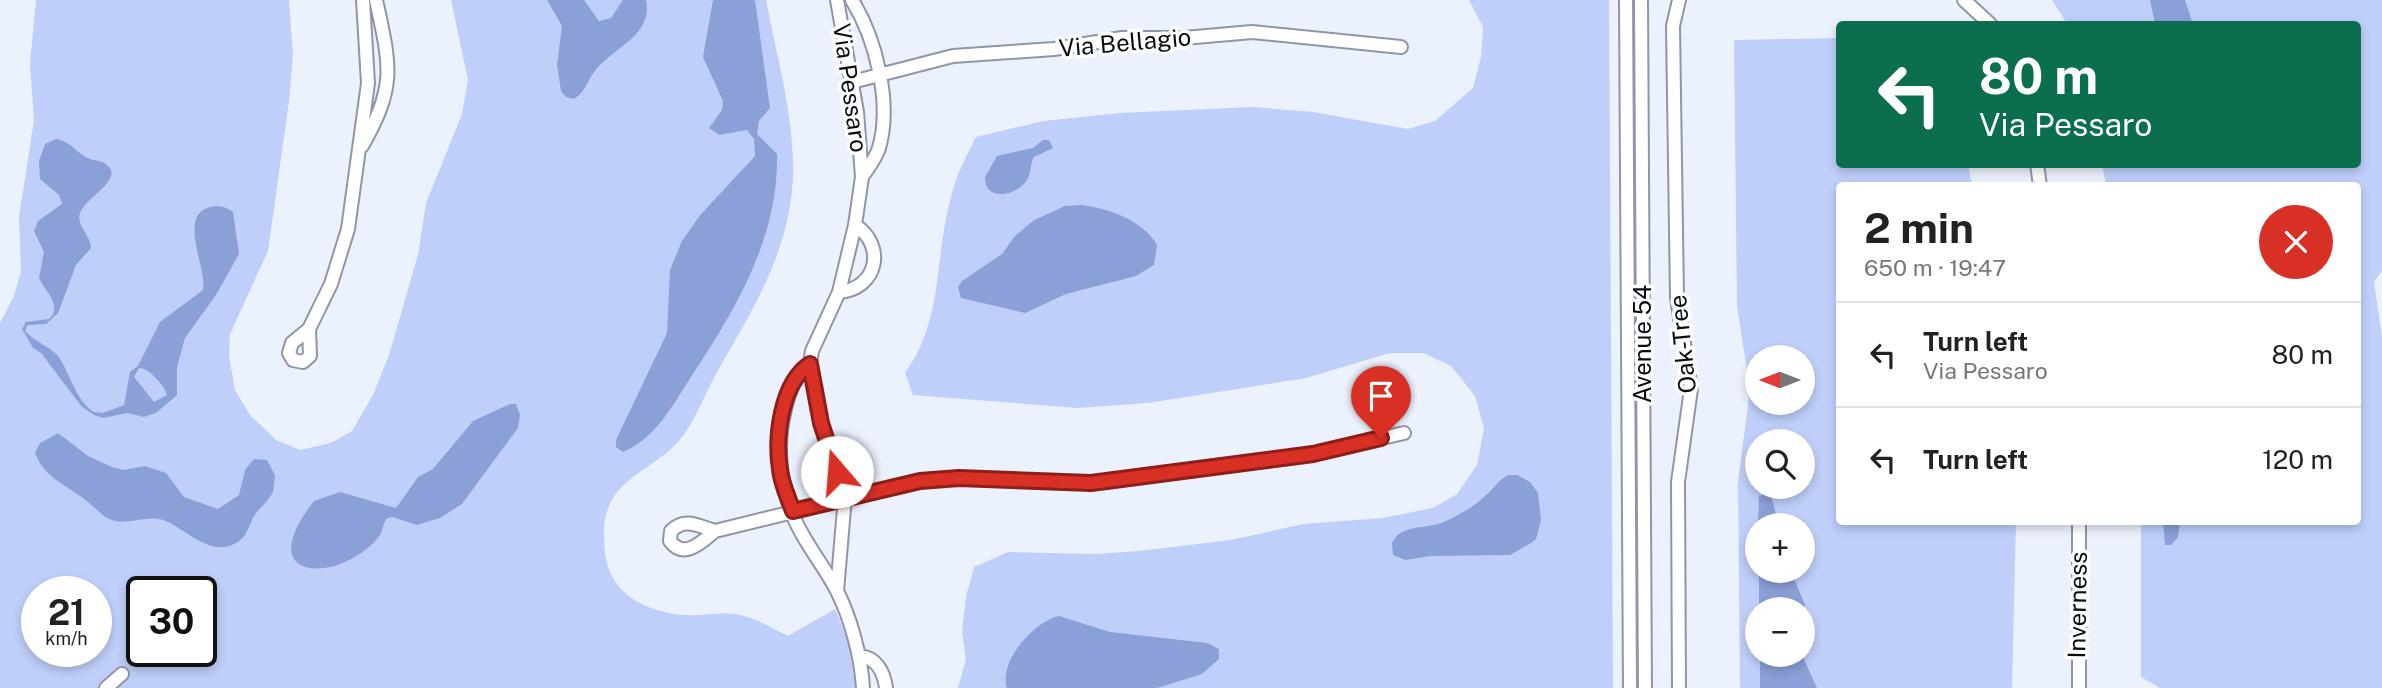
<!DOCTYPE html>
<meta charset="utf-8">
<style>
:root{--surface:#fff;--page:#f2f2f2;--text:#222;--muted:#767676;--line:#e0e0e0}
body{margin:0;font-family:"Public Sans",sans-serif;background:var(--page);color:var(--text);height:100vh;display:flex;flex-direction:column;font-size:26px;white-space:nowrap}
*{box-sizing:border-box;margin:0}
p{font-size:23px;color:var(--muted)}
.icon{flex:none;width:38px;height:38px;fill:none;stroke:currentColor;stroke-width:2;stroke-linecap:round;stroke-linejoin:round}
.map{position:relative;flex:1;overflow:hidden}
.side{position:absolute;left:1836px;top:182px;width:525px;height:343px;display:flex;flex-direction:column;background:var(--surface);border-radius:7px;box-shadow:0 4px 10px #0003}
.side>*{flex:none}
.top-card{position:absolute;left:1836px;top:21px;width:525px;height:147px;border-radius:7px;box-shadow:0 4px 10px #0003;background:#0b6e4f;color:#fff;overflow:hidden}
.needle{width:46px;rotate:270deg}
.controls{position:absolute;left:1745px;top:345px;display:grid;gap:14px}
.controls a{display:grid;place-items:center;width:70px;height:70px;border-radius:50%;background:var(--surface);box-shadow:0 4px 10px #0003;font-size:35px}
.speed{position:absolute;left:21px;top:576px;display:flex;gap:14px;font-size:35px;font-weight:700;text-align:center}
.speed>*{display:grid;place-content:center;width:91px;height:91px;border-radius:50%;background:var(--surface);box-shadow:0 4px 10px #0003;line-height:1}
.speed small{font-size:18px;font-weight:400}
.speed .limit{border:4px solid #111;border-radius:10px;background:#fff;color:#111}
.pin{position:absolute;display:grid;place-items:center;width:60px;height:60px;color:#fff;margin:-72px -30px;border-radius:50% 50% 50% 0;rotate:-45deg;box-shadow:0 0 7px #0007}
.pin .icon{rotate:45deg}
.me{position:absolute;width:77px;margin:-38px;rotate:342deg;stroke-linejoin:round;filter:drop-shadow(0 0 5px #0008)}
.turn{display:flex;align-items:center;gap:24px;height:147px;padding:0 28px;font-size:32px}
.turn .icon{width:91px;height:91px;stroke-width:2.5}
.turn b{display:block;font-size:49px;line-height:60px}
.round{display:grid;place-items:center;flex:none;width:74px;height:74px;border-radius:37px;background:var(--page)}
.headline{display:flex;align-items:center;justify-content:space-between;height:119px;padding:0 28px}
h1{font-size:42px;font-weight:700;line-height:52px}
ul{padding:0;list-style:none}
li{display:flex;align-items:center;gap:21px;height:105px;padding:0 28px;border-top:2px solid var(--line)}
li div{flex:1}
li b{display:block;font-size:26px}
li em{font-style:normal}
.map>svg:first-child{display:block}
.green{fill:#bfcffa;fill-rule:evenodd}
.water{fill:#8ca0d8;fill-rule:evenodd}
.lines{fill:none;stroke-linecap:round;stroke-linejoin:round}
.minor-casing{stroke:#8f96aa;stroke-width:16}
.minor{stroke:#fff;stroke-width:12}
.route-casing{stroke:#8d1f18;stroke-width:18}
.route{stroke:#d93025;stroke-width:12}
.labels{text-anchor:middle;stroke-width:7;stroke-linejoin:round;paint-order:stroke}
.street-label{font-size:24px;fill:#090b12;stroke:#fefefe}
</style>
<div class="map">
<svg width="2382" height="688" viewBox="0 0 2382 688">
<rect width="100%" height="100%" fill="#ecf1fe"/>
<path class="green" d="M36,0H289L293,55L289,101L268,251L230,334L229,356L235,390L250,415L276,440L300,450L331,443L352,431L373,395L389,355L418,255L426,203L462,114L468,80L451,0H766C777,58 795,119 793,178C789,254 752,310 716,374C706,392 698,413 687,430C661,472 604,474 604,532C604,548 605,564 613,578C627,603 660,614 686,615C704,616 722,611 740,615C756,618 773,629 788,636L835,609L848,640L856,688H0V323L14,296L21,271L19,217L34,120L30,64ZM37,592H96V651H37ZM142,592H201V651H142Z
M1469,0H1609L1613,688H958L966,659L962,632L966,597L974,567L1008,552L1095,554L1139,551L1231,540L1303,524L1383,518L1433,508L1457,494L1477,465L1484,428L1475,396L1451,366L1423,353H1390L1306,378L1148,403L1077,408L913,395L905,373C944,319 934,258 951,197C956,176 966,156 976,137L1044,121L1119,113L1253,107L1313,112L1408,129L1435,121L1473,88L1481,57L1483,27Z
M2052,0H2382V271L2374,282L2382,337V688H2160L2141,677V522H2357V186L2106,185L2102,165L2357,164V24H2067Z
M1839,38V164L1968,165L1972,185L1839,186V522H2016L2012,688H1740L1738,481L1750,390L1737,306L1734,40ZM1757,357H1802V402H1757ZM1757,441H1802V486H1757ZM1757,525H1802V570H1757ZM1757,609H1802V654H1757Z"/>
<path class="water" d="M547,0H584L599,21L611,18L623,0H646C654,36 610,49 594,72C586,83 586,91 574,99L566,97L561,91L557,65L562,26Z
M713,0H755L770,108L759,121L757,134L777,154C779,238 735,310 691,377C672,406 656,438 623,452L616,447V440L667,333L670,270L682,241L701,214L755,156L754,139L747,130L719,135L709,128L722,110L723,101L703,57Z
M2150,0H2185L2193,24H2155Z
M56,139C71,141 75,152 88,158C93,161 99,160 104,163C129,177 84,198 80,213C76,226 91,235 91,248L76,265L58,313L46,324L27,325L25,331C34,341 50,347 57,355C71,373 74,399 94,412L103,413L124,405L130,372L138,366L160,322L203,290C207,268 179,218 207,208C217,204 225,206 233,212L239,254L216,295L185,338L177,367V395L156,413L144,417L127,413L103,418L94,415L82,407L41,353L33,348L22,329L26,322L49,319C63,305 46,293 39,278L44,252L34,231L38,221L62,204L59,195L40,179L39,161L45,144ZM139,368C149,368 164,385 167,395L154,402L134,377Z
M1043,140H1049L1053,148L1034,157C1030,164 1031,173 1027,180C1017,196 985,203 985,177L997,156L1033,148Z
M1081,205C1108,208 1143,220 1157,245L1154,265L1136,276L1066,294L1025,313L961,298L958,287L962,281L1002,254L1015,236L1034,220L1065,206Z
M510,404H516L520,415L518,428L462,504L440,518L417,525L392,517L386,519C383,524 383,530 380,535C346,582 247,587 314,501L340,492L396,508L418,477L433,469L473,421Z
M58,433L88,456L112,467L123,470L145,466L166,473L184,497L218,509L239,495L245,470L254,459L267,460L275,475L273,492C269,500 262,506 256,513C249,523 248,537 236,543C209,558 186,528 163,520C148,515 131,524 115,521C103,518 98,510 89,503C70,486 45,480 35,453L40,443Z
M1508,475H1517L1530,482L1538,493L1541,520L1536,539L1531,543L1510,555L1431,556L1405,560L1393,555L1392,543C1401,524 1425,529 1441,523C1456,517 1472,508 1484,497C1493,490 1497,481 1508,475Z
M1770,492L1779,525H1758L1759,496Z
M2163,522H2180L2178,537L2171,545H2165Z
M1759,571H1791L1805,605L1803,648L1802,609H1759Z
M1059,616L1110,632L1207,643L1219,649V659L1202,674L1157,688H1007C998,661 1035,621 1059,616Z
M1760,654L1802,655L1817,688H1760Z"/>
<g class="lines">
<defs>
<path id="minor" d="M837,0L857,112L862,177L855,225L839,292L812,351L810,364L821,423L845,497L837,591
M852,0C876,39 892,103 879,148C876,158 868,168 862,177
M1626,0L1630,688
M1641,0L1645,688
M1964,0L1990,24
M852,82L953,56L1054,49L1122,38H1184L1252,32L1401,47
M362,146C397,85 390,65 376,0
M2037,164L2040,186
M839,292C877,289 887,246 855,225
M309,329L310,356L303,362L293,360L289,353L292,343L309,329L331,284L348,229L368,83L363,0
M810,364C795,374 789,392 785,409C774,453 781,500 805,539C815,556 827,572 836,589C851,618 861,656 863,688
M715,531C698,526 685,517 671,531L670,541C684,560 702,542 715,531L920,481L959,478L1091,483L1313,454L1404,433
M859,656C876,657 884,672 886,688
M106,688L122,674
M1679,688L1678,482L1691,389L1677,298L1673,26L1679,0
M2079,688V522"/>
</defs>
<use href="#minor" class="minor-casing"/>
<use href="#minor" class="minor"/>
</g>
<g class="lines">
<defs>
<path id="route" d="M837,472L821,423L810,364C781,383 775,437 780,469C781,483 788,497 793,511L920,481L959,478L1091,483L1313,454L1381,438"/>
</defs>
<use href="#route" class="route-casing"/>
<use href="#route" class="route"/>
</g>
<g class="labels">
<g class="street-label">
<text transform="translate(1125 43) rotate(-5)" y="8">Via Bellagio</text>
<text transform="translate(850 88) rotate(82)" y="8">Via Pessaro</text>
<text transform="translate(1643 344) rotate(-90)" y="8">Avenue 54</text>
<text transform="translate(1683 344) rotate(-96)" y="8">Oak-Tree</text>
<text transform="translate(2078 605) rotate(-89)" y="8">Inverness</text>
</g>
</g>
</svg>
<div class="controls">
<a><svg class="needle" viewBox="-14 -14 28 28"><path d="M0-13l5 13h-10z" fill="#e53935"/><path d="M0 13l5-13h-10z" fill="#767676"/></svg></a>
<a><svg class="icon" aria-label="search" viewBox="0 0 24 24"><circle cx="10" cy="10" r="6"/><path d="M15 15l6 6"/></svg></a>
<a>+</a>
<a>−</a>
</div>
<div class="speed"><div>21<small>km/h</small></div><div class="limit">30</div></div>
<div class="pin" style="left:1381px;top:438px;background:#d93025"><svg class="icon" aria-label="arrive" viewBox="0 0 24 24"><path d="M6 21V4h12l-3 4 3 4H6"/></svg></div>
<svg class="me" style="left:837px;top:472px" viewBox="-20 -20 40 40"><circle r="19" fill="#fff"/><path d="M0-13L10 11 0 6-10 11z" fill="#d93025"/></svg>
<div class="top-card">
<div class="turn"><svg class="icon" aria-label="left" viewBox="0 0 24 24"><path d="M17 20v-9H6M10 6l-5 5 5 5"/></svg><div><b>80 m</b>Via Pessaro</div></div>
</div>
<section class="side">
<div class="headline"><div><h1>2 min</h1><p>650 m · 19:47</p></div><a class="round" style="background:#d93025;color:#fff"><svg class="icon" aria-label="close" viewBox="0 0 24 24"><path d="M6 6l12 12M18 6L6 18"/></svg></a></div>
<ul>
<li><svg class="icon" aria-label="left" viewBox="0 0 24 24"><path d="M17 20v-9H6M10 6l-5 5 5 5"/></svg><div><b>Turn left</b><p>Via Pessaro</p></div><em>80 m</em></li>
<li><svg class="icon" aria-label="left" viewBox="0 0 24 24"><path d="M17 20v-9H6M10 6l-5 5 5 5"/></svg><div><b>Turn left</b></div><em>120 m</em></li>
</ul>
</section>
</div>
